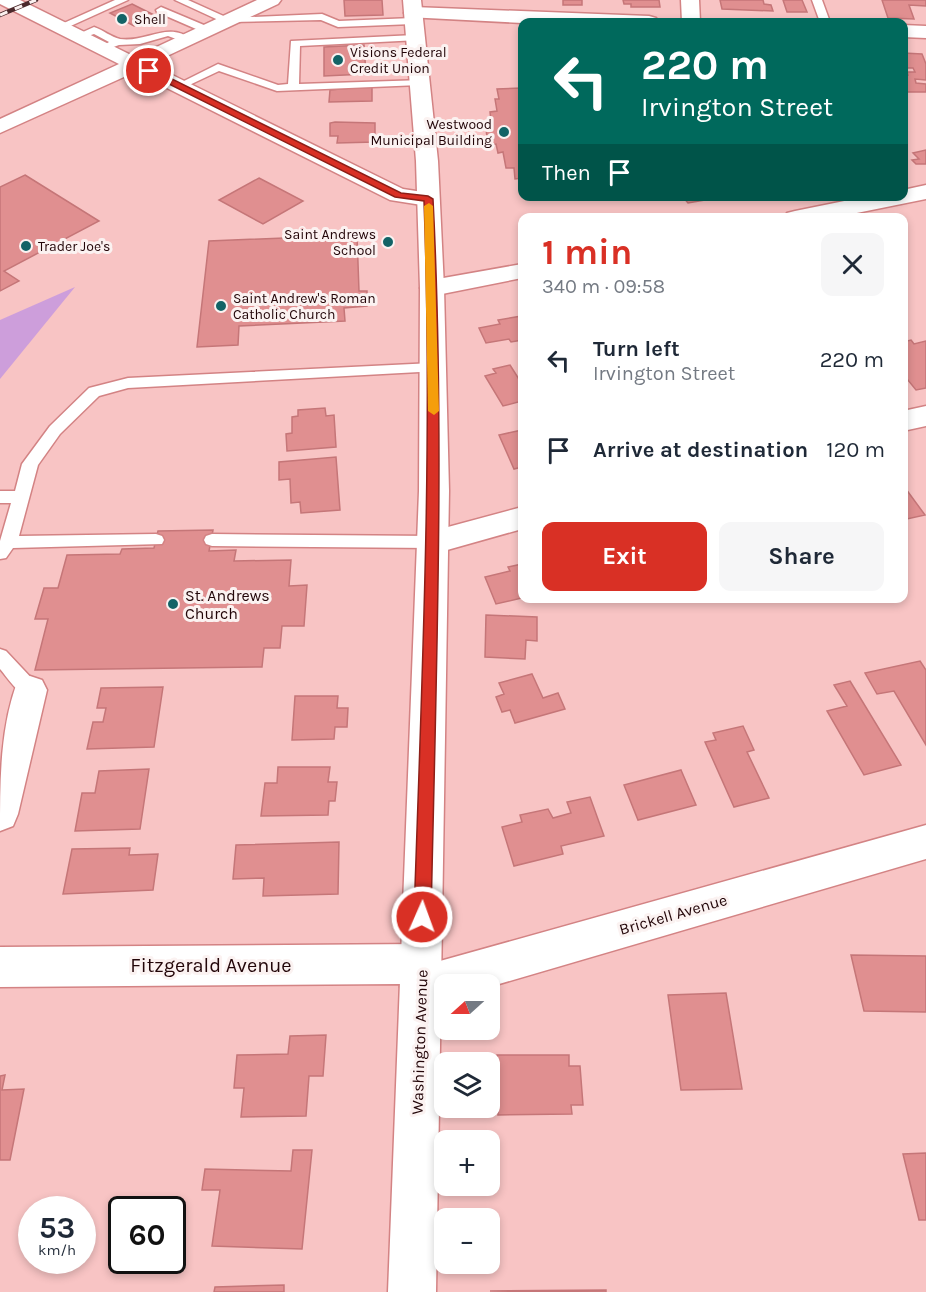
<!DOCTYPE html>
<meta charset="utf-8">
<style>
:root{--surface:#fff;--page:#f6f6f7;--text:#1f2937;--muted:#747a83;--accent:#d93025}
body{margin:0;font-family:Karla,sans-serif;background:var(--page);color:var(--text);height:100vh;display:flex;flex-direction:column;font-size:22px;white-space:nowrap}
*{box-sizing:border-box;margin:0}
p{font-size:20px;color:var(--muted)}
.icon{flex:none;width:33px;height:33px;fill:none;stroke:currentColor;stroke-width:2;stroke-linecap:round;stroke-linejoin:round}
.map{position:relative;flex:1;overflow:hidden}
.panel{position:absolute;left:518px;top:213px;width:390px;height:390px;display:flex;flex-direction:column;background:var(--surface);border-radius:12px;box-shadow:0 3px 9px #0003}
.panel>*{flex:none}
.banner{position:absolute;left:518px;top:18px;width:390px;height:183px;border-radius:12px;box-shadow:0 3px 9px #0003;background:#00695c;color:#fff;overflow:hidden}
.needle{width:39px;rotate:249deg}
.controls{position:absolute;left:434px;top:974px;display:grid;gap:12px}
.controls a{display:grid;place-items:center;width:66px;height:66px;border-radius:12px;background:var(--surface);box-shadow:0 3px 9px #0003;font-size:30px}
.speed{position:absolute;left:18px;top:1196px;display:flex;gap:12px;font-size:30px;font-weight:700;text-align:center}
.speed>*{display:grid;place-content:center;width:78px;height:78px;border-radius:50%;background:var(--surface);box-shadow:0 3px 9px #0003;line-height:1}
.speed small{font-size:15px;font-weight:400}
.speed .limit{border:3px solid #111;border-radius:9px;background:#fff;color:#111}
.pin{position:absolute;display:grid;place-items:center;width:51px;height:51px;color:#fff;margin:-26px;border:3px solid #fff;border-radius:50%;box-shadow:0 2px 6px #0007}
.me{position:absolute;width:66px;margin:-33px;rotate:2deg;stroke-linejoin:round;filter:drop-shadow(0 0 4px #0008)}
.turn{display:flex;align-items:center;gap:21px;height:126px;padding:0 24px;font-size:27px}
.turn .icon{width:78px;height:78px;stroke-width:2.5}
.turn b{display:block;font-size:42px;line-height:51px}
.then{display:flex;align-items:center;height:57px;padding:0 24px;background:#0003;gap:12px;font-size:22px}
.round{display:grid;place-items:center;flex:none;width:63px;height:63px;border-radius:12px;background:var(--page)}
.overview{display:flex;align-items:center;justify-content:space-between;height:102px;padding:0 24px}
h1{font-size:36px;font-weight:700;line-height:45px;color:var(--accent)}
.action{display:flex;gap:12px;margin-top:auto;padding:12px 24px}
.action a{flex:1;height:69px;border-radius:12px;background:var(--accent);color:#fff;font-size:24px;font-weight:700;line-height:69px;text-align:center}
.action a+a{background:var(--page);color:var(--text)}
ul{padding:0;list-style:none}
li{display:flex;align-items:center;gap:18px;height:90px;padding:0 24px}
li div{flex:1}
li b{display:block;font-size:22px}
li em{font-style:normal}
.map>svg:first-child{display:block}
.green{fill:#cd9edb}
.building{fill:#e08f90;stroke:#c57678;stroke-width:1.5}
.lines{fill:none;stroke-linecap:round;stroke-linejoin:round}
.lane-casing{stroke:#d38384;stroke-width:3}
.street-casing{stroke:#d38384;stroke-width:3}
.primary-casing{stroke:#d38384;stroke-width:3}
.lane{fill:#fff;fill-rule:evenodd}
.street{fill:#fff;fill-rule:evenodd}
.primary{fill:#fff;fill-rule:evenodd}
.rail-casing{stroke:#4b292c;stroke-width:4.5}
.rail{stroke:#fbf2f1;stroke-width:3;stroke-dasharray:8;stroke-linecap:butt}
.route{fill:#d93025;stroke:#8d1f18;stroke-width:1.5}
.slow{fill:#f59e0b}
.poi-dot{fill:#136366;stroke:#fbf2f1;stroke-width:2}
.labels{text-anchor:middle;stroke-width:6;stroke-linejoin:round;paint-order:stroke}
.far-poi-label{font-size:14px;fill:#220508;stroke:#fbf2f1;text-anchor:start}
.poi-label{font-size:16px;fill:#220508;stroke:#fbf2f1;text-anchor:start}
.street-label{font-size:16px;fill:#220508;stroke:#fbf2f1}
.near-street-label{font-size:20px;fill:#220508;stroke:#fbf2f1}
</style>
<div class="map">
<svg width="926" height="1292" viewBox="0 0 926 1292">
<rect width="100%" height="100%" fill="#f8c4c4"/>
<path class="green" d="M75,287L0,379V320Z"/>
<path class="building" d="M344,0H382L383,15L345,16Z
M563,0H582V5H563Z
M623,0H659L660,7H631V4H624Z
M720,0H763L764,4L771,5L773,11L722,9Z
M783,0H802L807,12H787Z
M882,0H926V6L909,5L914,19L888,18Z
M132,4L158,17L134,26L110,13Z
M364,45L366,74L324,76V47Z
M903,53L922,54L926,64V80L915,79L916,83L926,84V92H903V74L908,75L907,72H915L913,68H903Z
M372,86V101L329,102L330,90Z
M522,88V178L515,179L514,168H506L503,152L498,153L496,144L488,145L485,121H491L490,112L497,111L495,99H499L497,89Z
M335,122L375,123V142L337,143L338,136H330V123Z
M926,150V164H916L912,160L919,159L913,153Z
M25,175L99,221L4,271L19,281L0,291V187Z
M259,178L303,201L263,224L219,200Z
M682,196H716V198L688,203Z
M357,235L359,291H367V306L344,308L345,321L239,326L238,345L197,347L209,241Z
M522,316V340L511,342L509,339L486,343L479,328L500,324L498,320Z
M911,340L914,344L926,341V388L916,390L903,374V349H905L903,342Z
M510,365L522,384V401L503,406L485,376L496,373L493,369Z
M325,408L326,416L334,415L336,447L287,451L286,434L292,433V417L298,416V410Z
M522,430V467L514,469L499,435Z
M336,457L340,510L301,513L300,502L291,503L290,479L279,480V462Z
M903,485L925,515L907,519L903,513Z
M213,530L209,551L236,550L234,561L291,560L289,586L307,585L304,626H282L280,648H264L262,667L35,670L48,619H35L44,588H58L67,555L120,554L122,549L154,548L158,531Z
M522,564V598L496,604L485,577L510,571L508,567Z
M486,615L537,617V641L526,640L525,659L485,657Z
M920,661L926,670V745L894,691L877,694L865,673Z
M532,674L543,698L558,693L565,709L515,723L510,710L502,712L496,697L504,694L499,683Z
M850,681L901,765L864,775L827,711L847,706L834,685Z
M163,687L154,747L87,749L93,722H103L106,708H97L101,688Z
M295,696H338L337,708H348L347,727H335L334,739L292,740Z
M743,726L754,750L747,752L769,798L734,807L705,742L716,740L713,733Z
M278,767H330L328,782H337L335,801H329L328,815L261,816L265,783H277Z
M149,769L140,829L75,831L82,793H95L99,771Z
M681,770L696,805L638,820L624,785Z
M590,797L604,836L561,846L563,854L514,866L502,827L522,822L520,815L548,809L553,818L571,813L567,802Z
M339,842L338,894L263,896L264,878L233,879L236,845Z
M130,848L129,855L158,854L153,890L63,894L72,849Z
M851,955L926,956V1012L864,1011Z
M726,993L742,1089L681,1090L668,995Z
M326,1035L323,1076H309L306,1116L241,1117L244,1088H234L237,1055L288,1054L290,1036Z
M497,1055H569V1066H580L583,1105H571L572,1114L498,1115Z
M5,1075L2,1090L24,1089L10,1160H0V1076Z
M293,1150H312L302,1249L212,1246L220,1190H202L205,1169L291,1171Z
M926,1153V1220H919L903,1154Z
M284,1285V1292H214L215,1287Z
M606,1290V1292L490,1291Z"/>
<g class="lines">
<defs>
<path id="lane" d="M115,0H128L64,29L55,27Z
M175,0H188L228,18L322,14L339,21L413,18L418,21L413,24L338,27L321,20L231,22L227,24Z
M812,0H822L830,22H820Z
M161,7L211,28L212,30L203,32L157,12L156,10Z
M94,27C103,30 111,37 120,39C146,43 169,20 192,40L187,43L168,36L140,44L119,45L108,49L103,46L109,42L94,34L79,39L74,36Z
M415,35L419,36V40L300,46L299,84L424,80V84L420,85L277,91L219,71L183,88L179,89L174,86L218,64L278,85L288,84L291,41Z
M433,363L440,368L438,371L128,388L99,396L60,434L38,465L19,536L156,534L162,536L164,540L162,544L13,548L6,558L0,559V541L11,503H0V491H15L22,464L50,426L89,388L128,378Z
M212,534L433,536L439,538L441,542L439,546L433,548L212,546L206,544L204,540L206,536Z
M0,649L6,651L37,684L39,690L37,696C21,701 9,679 0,669Z"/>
<path id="street" d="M0,0H20L135,57L257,0H281L278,4L150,64L403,189L436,194L439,199L436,204L428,206L390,200L135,72L0,133V119L119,64L0,4Z
M681,0H699L700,22H682Z
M413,7L649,16L656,18L658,22L522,23L407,17L404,13L407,9Z
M903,25L926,26V38L903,37Z
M926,185V199L832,218H784L787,213L795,211L869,196H903V190Z
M522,264V278L432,296L423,293L420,288L423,283L432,280Z
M926,406V426L903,431V411Z
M522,507V529L433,554L422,550L418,542L422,534Z
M30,676L42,680L47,690L18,814L13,826L0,831C0,780 0,727 18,680Z
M926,825V859L489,987V984H444V1000L420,1007L406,1001L400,987L401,984L0,987V947L421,944L435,950L440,961Z"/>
<path id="primary" d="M403,0H421L438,161L444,288L449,491L436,1292H388L419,491L420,288L416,161Z"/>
</defs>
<use href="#lane" class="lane-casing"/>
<use href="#street" class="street-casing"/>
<use href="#primary" class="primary-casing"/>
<use href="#lane" class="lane"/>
<use href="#street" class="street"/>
<use href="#primary" class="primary"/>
<defs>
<path id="rail" d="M0,15L36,0"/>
</defs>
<use href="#rail" class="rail-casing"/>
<use href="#rail" class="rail"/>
</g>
<path class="route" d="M147,69H152L401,193L428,196L433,199C445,438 436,678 431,917L428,922L422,925L417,922L414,917C422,678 433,440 424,201L395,197L147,73Z"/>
<path class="slow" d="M429,203L433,206L439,411L434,415L428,411L424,206Z"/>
<g class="poi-dot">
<circle cx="122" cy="19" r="6"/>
<circle cx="338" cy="60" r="6"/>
<circle cx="504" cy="132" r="6"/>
<circle cx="388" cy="242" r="6"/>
<circle cx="26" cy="246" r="6"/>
<circle cx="221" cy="306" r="6"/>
<circle cx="173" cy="604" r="6"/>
</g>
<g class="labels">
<g class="far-poi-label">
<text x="134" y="24">Shell</text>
<text x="350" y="57">Visions Federal<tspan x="350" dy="16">Credit Union</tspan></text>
<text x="492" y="129" text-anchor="end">Westwood<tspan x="492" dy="16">Municipal Building</tspan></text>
<text x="376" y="239" text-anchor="end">Saint Andrews<tspan x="376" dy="16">School</tspan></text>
<text x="38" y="251">Trader Joe's</text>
<text x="233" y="303">Saint Andrew's Roman<tspan x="233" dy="16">Catholic Church</tspan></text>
</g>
<g class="poi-label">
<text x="185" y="601">St. Andrews<tspan x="185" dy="18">Church</tspan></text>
</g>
<g class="street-label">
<text transform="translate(673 914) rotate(-16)" y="6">Brickell Avenue</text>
<text transform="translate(419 1042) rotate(-88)" y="6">Washington Avenue</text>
</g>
<g class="near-street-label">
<text x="211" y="972">Fitzgerald Avenue</text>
</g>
</g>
</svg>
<div class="controls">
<a><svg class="needle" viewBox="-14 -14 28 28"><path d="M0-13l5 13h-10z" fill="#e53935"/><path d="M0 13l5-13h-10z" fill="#747a83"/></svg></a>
<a><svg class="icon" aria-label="layers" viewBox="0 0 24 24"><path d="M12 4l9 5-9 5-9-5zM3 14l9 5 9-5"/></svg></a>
<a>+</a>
<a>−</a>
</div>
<div class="speed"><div>53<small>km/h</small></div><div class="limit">60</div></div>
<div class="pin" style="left:149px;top:71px;background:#d93025"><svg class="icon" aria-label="arrive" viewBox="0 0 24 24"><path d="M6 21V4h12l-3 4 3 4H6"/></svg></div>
<svg class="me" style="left:422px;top:917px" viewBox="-20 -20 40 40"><circle r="17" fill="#d93025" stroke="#fff" stroke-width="3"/><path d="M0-11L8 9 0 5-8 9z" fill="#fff"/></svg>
<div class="banner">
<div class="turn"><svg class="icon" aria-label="left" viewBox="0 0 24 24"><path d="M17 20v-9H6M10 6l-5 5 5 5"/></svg><div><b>220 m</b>Irvington Street</div></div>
<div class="then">Then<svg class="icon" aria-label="arrive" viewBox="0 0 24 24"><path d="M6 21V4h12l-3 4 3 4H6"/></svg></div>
</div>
<section class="panel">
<div class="overview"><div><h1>1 min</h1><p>340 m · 09:58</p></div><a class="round"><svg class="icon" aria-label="close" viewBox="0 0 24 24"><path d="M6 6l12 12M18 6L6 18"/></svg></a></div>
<ul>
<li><svg class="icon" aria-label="left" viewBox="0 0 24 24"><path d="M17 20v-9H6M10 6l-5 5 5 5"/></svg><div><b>Turn left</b><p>Irvington Street</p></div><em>220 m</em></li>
<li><svg class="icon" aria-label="arrive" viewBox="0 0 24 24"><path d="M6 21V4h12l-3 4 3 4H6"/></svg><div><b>Arrive at destination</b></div><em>120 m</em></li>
</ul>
<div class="action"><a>Exit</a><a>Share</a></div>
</section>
</div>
